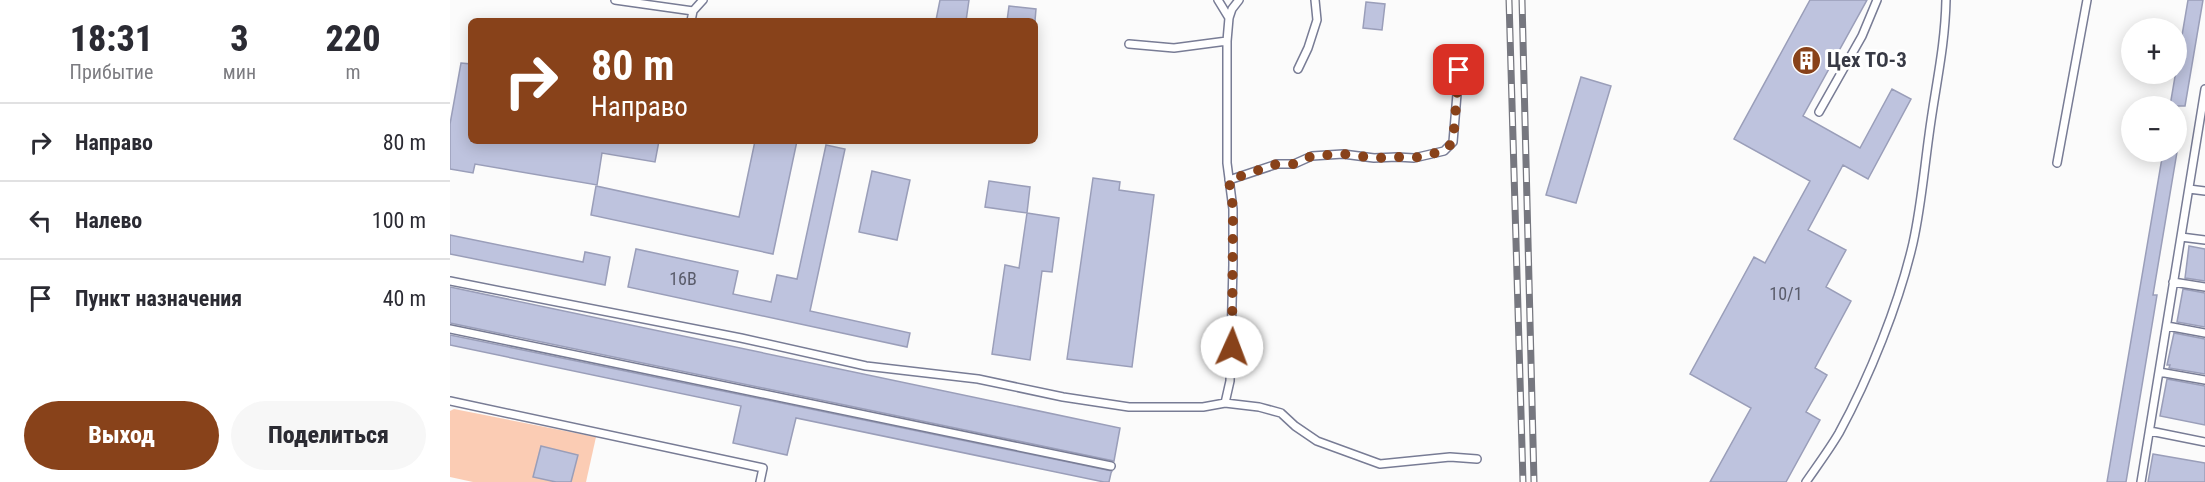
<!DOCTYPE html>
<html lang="ru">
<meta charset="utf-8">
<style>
:root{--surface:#fff;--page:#f7f7f7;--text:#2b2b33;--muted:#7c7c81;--line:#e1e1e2;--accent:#88421a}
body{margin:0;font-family:"Roboto Condensed",sans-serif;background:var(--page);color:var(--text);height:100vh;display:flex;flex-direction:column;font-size:22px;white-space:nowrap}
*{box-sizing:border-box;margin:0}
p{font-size:20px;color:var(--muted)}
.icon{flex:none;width:33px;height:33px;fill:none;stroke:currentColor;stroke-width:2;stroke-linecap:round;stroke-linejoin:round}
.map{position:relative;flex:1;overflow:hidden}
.sheet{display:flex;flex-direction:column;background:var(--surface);width:450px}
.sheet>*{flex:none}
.hud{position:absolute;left:18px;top:18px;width:570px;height:126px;border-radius:9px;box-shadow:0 3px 15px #0003;background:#88421a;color:#fff;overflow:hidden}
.tools{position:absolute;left:1671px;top:18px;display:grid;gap:12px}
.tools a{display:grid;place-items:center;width:66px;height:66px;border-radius:50%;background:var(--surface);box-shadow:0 3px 15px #0003;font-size:30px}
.pin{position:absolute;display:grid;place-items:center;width:51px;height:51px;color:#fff;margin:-26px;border-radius:12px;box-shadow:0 3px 9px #0006}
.me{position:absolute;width:66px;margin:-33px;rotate:2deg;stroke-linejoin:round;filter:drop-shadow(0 0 4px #0008)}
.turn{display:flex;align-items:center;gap:21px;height:126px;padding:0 24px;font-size:27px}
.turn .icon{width:78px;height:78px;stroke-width:2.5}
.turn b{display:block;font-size:42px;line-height:51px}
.eta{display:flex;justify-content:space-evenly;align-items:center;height:102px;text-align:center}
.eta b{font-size:36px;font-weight:800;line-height:42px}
.button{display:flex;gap:12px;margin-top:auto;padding:12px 24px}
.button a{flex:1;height:69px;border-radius:36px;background:var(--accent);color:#fff;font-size:24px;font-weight:800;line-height:69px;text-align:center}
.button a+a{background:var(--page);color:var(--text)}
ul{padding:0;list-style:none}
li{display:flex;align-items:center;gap:18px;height:78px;padding:0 24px;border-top:2px solid var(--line)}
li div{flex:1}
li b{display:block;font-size:22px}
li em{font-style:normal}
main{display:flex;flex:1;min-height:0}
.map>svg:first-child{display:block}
.green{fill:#fbccb4}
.building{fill:#bec3de;stroke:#9a9eb9;stroke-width:1.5}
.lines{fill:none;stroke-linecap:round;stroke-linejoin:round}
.service-casing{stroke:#787c95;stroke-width:10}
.service{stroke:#fff;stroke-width:7}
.rail-casing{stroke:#76777f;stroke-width:7}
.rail{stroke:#fff;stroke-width:4.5;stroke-dasharray:14;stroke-linecap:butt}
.route{stroke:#88421a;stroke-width:10;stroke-dasharray:0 18}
.labels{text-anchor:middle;stroke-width:6;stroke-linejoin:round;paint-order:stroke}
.number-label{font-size:18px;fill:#5a5c6b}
.poi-label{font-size:21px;font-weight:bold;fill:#383a45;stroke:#fff;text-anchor:start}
</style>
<main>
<section class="sheet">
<div class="eta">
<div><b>18:31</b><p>Прибытие</p></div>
<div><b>3</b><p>мин</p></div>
<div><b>220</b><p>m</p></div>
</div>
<ul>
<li><svg class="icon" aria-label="right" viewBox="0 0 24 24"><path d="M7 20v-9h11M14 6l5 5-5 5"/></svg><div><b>Направо</b></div><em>80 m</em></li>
<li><svg class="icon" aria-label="left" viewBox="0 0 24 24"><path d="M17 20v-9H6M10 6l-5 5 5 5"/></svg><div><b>Налево</b></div><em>100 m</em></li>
<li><svg class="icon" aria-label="arrive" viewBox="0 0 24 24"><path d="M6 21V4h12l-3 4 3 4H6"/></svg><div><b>Пункт назначения</b></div><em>40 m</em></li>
</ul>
<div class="button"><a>Выход</a><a>Поделиться</a></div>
</section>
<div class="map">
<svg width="1755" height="482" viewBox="0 0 1755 482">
<rect width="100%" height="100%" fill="#fbfbfb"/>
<path class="green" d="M4,409L146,437L136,482H23L0,477V411Z"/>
<path class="building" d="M490,0H519L516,21L486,20Z
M1360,0H1417L1353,116L1410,148L1442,89L1461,99L1418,179L1393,165L1358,230L1396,250L1376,287L1401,301L1365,368L1377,375L1356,412L1370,420L1336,482H1260L1301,408L1240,374L1304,257L1315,263L1360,181L1284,139Z
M1738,0H1753L1735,106H1720Z
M916,2L935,4L932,30L913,28Z
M559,6L586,9L585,21H557Z
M11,63L21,64V141H209L205,162L152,153L147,185L25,164L23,173L0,169V124Z
M1131,77L1161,86L1126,203L1096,195Z
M305,141H347L323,254L141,215L146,186L289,217Z
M376,145L395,149L360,311L460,333L457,347L178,287L186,249L288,271L283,294L321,302L327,275L347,279Z
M1713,152H1727L1703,295H1707L1676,482H1657Z
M422,171L460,180L447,240L409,232Z
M643,178L670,182L669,190L704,195L682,367L617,359Z
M539,181L580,187L577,213L535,207Z
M577,213L609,218L602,272L592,271L580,360L542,354L555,265L569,268Z
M0,235L133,262L135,252L160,257L155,285L0,254Z
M1739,246L1755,249V281L1735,278Z
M0,287L670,428L664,461L0,323Z
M1733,289L1755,293V327L1727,322Z
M1724,333L1755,339V374L1719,368L1720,365H1717Z
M0,335L662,471L661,473L659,482H654L346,418L337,455L283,443L291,406L0,345Z
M1717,379L1755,386V425L1710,416Z
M91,446L128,455L121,482H106L83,477Z
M1703,454L1755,463V482H1698Z"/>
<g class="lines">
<defs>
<path id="service" d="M165,0L243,11L253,0
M768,0L779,18
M241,21L243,11
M679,44L724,48L777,41
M848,69L858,48L867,20L865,0
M1369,112L1412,36L1427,0
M1607,163L1637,0
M779,180L827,164H844L862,156L893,154L924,158L947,157L964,158L994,151L1003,142L1009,70
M1739,189L1755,191
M1731,237L1755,240
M0,281L291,338L416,366L528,379L613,397L679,407H753L775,403L809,407L831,413L845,426L867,441L930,464L1000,457L1027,459
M1723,282L1755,287
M1717,326L1755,333
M0,329L661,466
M1709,372L1755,380
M0,401L313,468L310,482
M775,403L780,381L783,265V209L777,163V41L779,18L782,9L789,0
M1700,431L1755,442
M1356,482C1367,466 1379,450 1389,433C1419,378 1449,304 1463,243C1471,207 1474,171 1479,135C1485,88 1495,48 1496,0
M1691,482L1755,89"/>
</defs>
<use href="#service" class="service-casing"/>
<use href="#service" class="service"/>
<defs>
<path id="rail" d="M1059,0L1073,482
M1072,0L1084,482"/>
</defs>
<use href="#rail" class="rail-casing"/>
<use href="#rail" class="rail"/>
</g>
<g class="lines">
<path class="route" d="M782,347L783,208L779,180L827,164H844L862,156L893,154L924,158L947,157L964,158L994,151L1003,142L1009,70"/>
</g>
<defs>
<symbol id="building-disc" viewBox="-11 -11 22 22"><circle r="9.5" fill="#88421a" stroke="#fff"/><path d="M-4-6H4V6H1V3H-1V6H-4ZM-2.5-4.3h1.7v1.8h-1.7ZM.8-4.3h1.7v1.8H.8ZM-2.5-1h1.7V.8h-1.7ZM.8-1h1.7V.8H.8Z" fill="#fff"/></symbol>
</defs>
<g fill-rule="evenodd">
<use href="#building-disc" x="1340" y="44" width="33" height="33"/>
</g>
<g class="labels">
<g class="number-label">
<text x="233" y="285">16В</text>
<text x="1336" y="300">10/1</text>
</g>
<g class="poi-label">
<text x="1377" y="67">Цех ТО-3</text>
</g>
</g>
</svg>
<div class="tools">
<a>+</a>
<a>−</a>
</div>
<div class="pin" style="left:1009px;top:70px;background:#d93025"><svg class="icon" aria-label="arrive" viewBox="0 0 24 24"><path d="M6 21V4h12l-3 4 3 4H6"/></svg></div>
<svg class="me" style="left:782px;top:347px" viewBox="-20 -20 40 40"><circle r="19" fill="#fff"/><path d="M0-13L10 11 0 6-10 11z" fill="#88421a"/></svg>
<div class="hud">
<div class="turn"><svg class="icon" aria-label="right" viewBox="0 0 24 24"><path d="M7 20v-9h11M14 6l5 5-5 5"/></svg><div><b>80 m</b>Направо</div></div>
</div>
</div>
</main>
